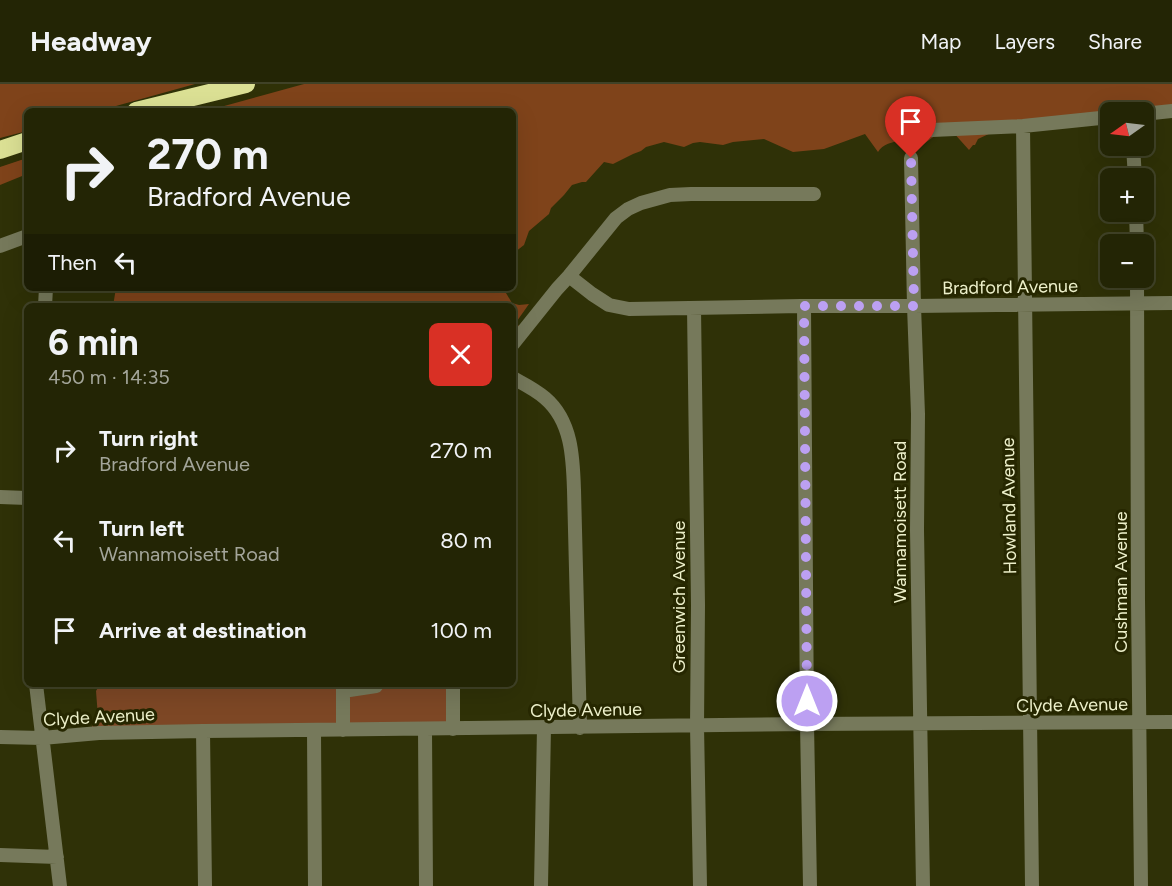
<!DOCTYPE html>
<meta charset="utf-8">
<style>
:root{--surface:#232505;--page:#2b2d0f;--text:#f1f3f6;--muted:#a3a59a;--line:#404227}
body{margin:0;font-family:Figtree,sans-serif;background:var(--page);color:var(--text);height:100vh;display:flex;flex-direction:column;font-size:22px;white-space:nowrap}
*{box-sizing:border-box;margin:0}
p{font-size:20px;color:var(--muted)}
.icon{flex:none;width:33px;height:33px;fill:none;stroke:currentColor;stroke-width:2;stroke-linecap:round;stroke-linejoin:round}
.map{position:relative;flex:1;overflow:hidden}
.drawer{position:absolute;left:24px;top:219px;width:492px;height:384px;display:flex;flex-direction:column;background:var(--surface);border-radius:9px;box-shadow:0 6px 24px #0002,0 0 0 2px var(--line)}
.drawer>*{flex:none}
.hud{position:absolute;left:24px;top:24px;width:492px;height:183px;border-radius:9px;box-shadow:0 6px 24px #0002,0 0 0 2px var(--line);background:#232505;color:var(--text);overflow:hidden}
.needle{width:39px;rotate:256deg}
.controls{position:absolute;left:1100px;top:18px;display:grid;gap:12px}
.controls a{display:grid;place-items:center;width:54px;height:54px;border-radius:9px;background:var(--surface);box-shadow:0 6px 24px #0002,0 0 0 2px var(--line);font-size:30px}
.pin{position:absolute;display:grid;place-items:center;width:51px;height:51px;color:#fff;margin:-62px -26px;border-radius:50% 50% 50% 0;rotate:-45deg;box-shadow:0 0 6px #0007}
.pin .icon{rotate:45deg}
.me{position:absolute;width:66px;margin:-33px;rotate:0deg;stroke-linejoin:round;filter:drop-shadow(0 0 4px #0008)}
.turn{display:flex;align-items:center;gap:21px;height:126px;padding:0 24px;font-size:27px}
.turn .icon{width:78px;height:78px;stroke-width:2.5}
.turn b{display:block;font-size:42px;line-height:51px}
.then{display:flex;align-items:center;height:57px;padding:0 24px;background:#0003;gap:12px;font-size:22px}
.round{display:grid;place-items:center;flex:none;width:63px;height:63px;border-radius:9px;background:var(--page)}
.summary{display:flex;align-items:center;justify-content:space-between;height:102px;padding:0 24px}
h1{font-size:36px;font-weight:700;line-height:45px}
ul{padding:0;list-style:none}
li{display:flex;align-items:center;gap:18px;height:90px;padding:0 24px}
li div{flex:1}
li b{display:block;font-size:22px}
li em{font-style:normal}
header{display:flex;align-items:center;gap:36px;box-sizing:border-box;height:84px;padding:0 30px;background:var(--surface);border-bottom:2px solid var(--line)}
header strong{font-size:28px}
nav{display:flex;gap:33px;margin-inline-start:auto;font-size:21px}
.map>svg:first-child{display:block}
.green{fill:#7d4725}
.forest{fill:#7f431a}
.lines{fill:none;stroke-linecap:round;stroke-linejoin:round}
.minor{stroke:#76795b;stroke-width:14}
.highway{stroke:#dbe094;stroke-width:18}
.route{stroke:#bca0f2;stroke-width:10;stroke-dasharray:0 18}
.labels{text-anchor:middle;stroke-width:6;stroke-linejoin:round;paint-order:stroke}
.street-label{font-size:18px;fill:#edf0ca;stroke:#262700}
</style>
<header>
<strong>Headway</strong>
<nav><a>Map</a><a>Layers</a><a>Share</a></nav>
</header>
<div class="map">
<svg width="1172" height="802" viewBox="0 0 1172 802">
<rect width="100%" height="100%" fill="#2f3107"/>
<path class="green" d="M100,600H452L453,640L95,650L92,642L98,633L96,607Z"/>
<path class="forest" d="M0,0H195L98,27H27V47L0,54Z
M304,0H1172V28H1110L993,48L978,55L975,61H973L969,66L952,47L940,48L921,62C909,55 886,55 878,68L865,50L824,65L793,68L764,55L733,58L723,61L700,58L693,59L684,63L664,58L646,63L641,67L633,70L613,80L604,78L586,98H582L572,101L564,111L551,124L549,130L529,147L524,161L515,168L513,171V27H206Z
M27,74V90L0,101V83Z
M116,204H503L512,219L519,221L529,220L517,237L516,241L521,242L513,258V222H113Z"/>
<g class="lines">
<path class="minor" d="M1143,30L1172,27
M1023,42L1032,802
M932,46L1023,42L1110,33
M1133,62L1135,94
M911,74L914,222L918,330L917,446L923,802
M1136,128L1137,160
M0,162L27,152
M569,192L592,210L609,221L629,225L801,222H914L1172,219
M1137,194L1138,516L1141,802
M45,222L46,204
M804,222L807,640L810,802
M694,224L698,521L697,642L700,802
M513,260L557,205L569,192L616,134L628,125L641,119L670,111L691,110H814
M513,294C524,300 536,306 545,314C572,337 573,374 574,406L580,644
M0,413L27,414
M36,600L60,802
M343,600V646
M453,600V645
M343,607L376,602L377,600
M425,645L426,802
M203,647L205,802
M314,647L315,802
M0,653L42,654L99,649L203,647L807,640L1172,638
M0,771L57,773
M541,802L544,644"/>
<path class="highway" d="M136,27L246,0
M0,66L27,57"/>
</g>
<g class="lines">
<path class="route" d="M807,617L804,222H914L911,74"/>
</g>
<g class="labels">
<g class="street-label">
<text transform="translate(1010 203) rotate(-1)" y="6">Bradford Avenue</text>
<text transform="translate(1009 422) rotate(-91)" y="6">Howland Avenue</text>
<text transform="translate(900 438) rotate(-90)" y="6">Wannamoisett Road</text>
<text transform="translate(1121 498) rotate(-90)" y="6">Cushman Avenue</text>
<text transform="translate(679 513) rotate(-90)" y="6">Greenwich Avenue</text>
<text transform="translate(1072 621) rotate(-1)" y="6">Clyde Avenue</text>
<text transform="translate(586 626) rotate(-1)" y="6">Clyde Avenue</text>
<text transform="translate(99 633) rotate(-3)" y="6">Clyde Avenue</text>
</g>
</g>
</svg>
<div class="controls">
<a><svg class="needle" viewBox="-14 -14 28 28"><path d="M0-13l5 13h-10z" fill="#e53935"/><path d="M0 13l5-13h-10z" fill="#a3a59a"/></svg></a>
<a>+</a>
<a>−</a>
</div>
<div class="pin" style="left:911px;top:74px;background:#d93025"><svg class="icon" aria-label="arrive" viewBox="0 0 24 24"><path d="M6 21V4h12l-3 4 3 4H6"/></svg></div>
<svg class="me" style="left:807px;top:617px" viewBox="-20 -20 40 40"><circle r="17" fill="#bca0f2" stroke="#fff" stroke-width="3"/><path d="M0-11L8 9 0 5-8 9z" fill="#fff"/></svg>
<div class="hud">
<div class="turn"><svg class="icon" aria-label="right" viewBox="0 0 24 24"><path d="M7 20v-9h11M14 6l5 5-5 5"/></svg><div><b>270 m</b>Bradford Avenue</div></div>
<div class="then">Then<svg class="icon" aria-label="left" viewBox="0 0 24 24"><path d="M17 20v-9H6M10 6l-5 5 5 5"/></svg></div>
</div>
<section class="drawer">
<div class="summary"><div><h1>6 min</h1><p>450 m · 14:35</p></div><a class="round" style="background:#d93025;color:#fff"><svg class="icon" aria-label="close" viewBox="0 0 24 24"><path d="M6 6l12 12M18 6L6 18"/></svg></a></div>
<ul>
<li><svg class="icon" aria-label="right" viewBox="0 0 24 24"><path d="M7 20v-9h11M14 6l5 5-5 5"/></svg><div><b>Turn right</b><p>Bradford Avenue</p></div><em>270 m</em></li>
<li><svg class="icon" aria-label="left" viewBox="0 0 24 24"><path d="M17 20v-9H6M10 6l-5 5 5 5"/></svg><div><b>Turn left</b><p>Wannamoisett Road</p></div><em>80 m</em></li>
<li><svg class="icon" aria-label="arrive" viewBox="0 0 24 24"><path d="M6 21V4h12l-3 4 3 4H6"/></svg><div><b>Arrive at destination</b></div><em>100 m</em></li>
</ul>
</section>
</div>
